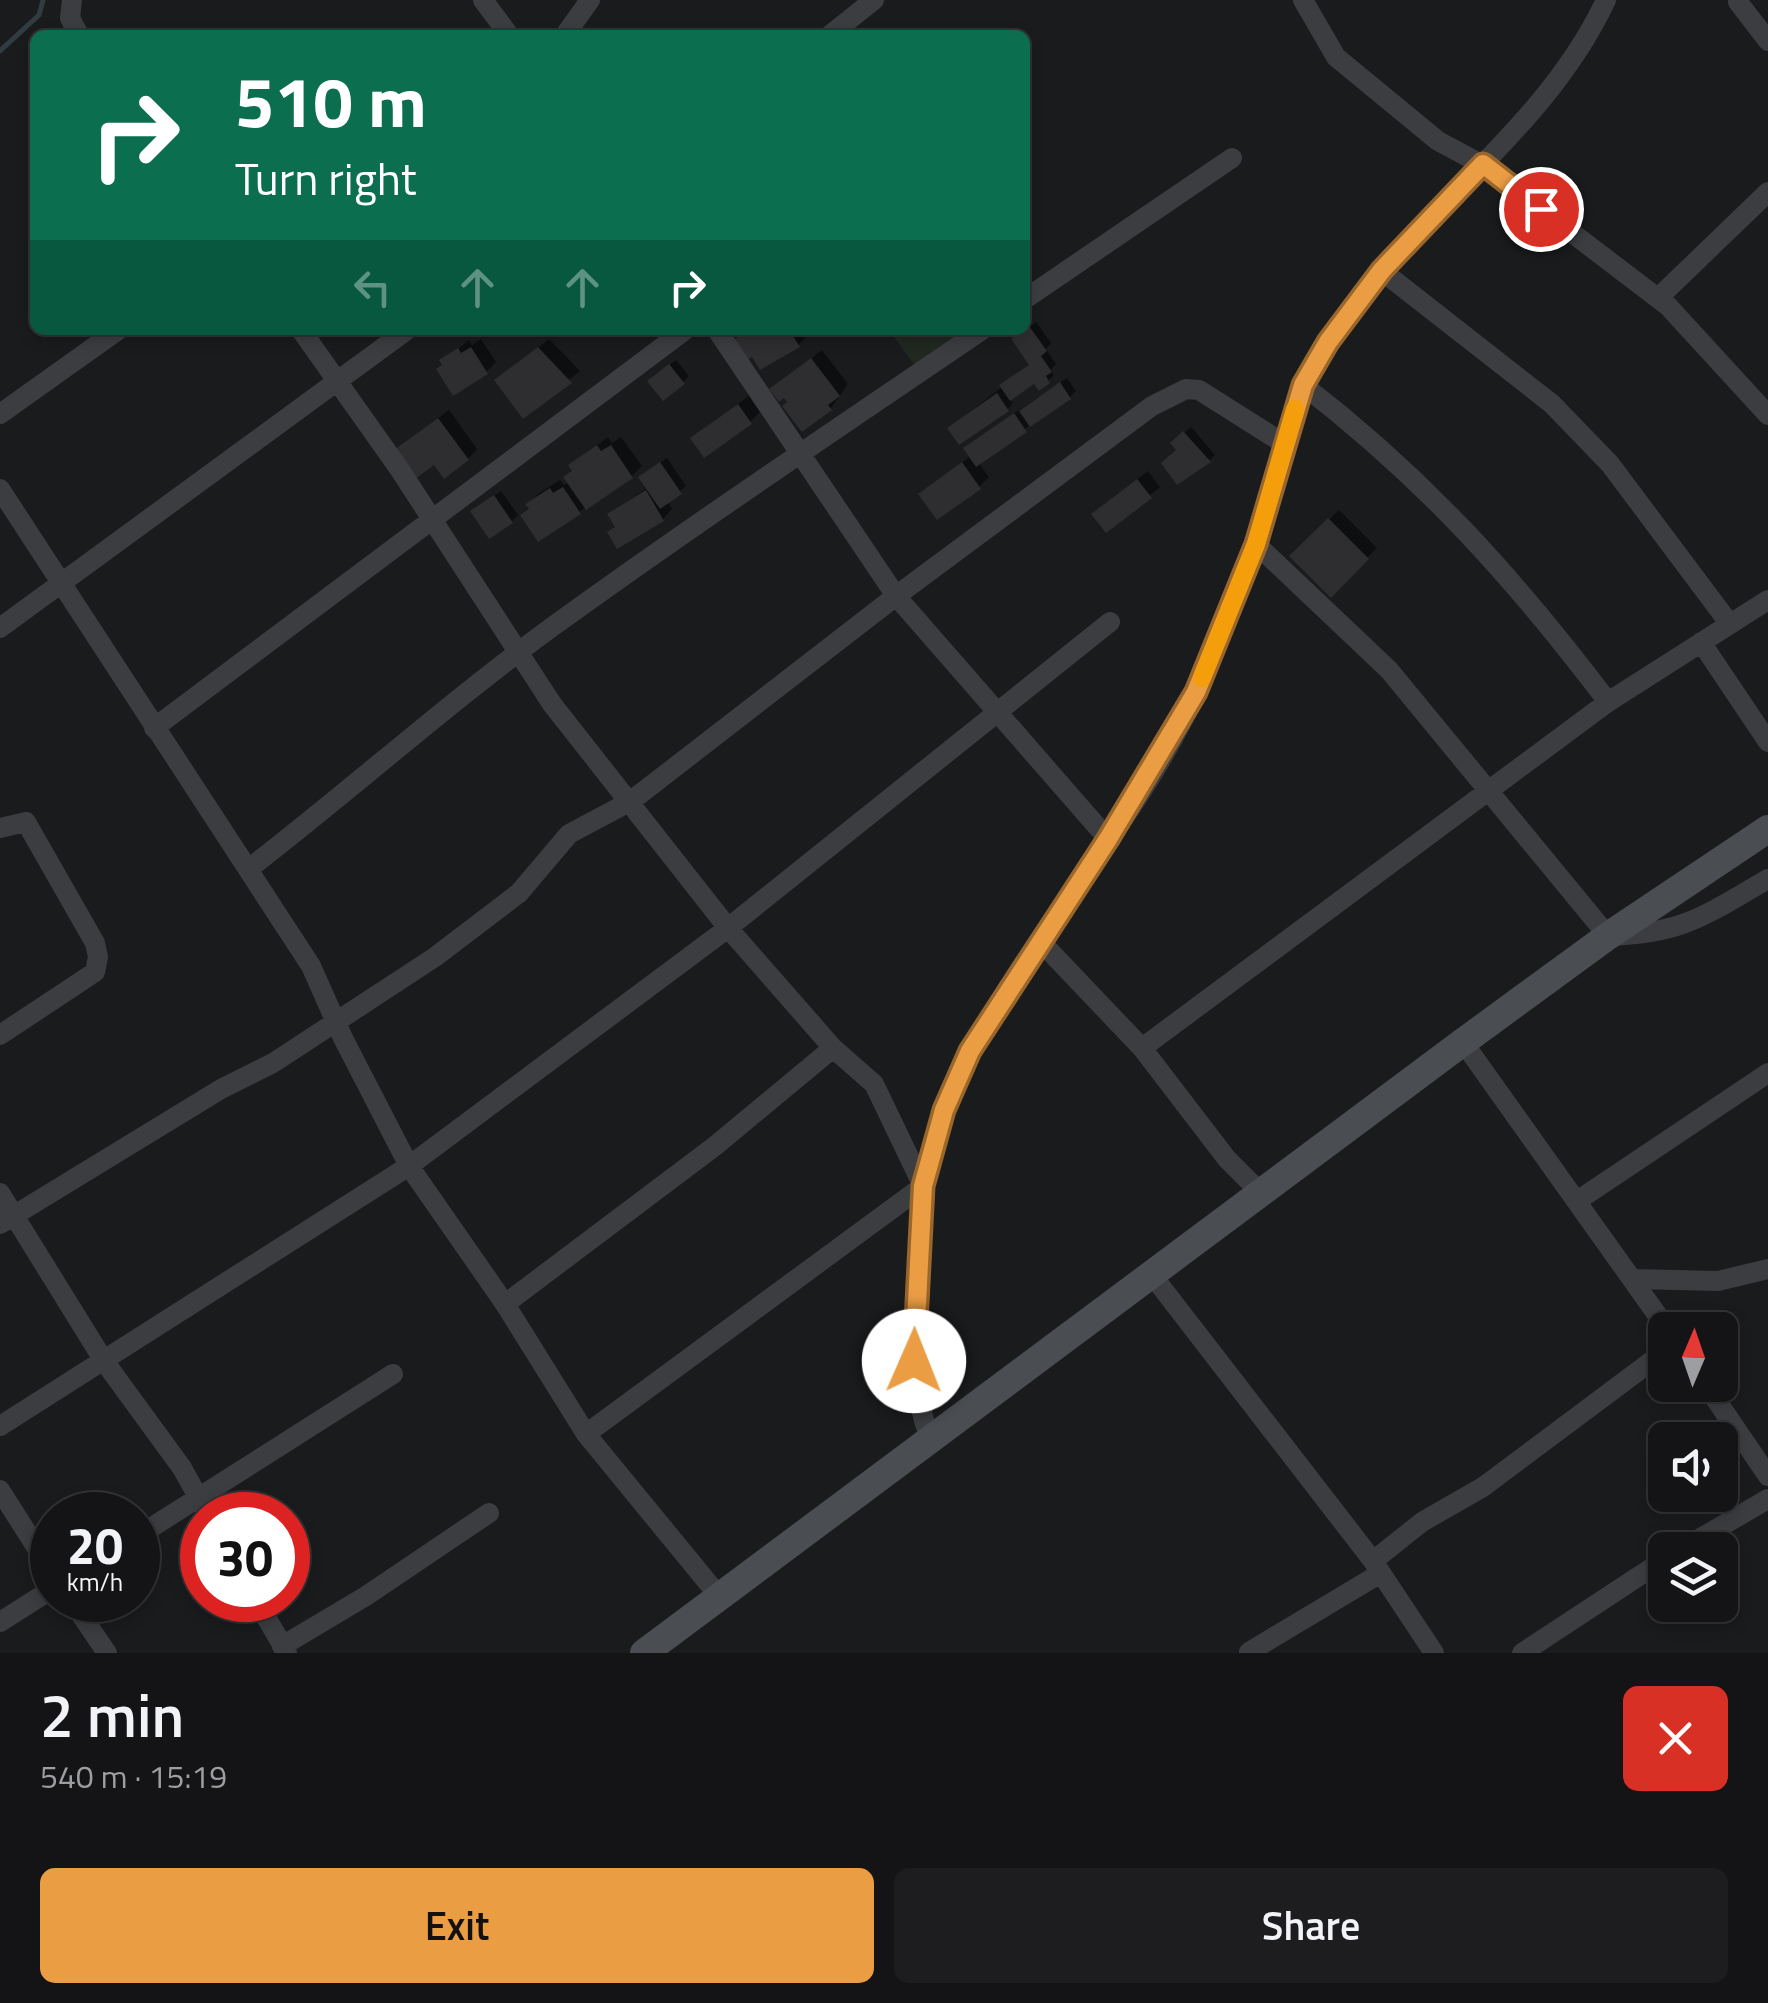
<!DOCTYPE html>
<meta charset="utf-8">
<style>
:root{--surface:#141416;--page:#1d1d1f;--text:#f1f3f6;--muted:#9d9ea1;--line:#333335;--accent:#eb9d44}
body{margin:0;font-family:"Titillium Web",sans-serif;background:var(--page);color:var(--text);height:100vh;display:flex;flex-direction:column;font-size:38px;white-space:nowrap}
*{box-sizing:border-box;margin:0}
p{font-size:32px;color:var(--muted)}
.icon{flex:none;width:55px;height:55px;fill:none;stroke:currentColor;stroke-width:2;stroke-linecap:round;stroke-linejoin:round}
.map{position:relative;height:1653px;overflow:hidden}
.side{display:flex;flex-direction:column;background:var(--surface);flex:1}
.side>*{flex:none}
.guide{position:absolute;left:30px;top:30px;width:1000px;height:305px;border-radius:15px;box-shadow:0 5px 15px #0003,0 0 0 2px var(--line);background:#0b6e4f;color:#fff;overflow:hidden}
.needle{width:65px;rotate:2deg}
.buttons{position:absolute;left:1648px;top:1312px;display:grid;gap:20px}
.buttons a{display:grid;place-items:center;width:90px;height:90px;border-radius:15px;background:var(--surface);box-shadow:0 5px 15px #0003,0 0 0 2px var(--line);font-size:50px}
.speed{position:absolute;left:30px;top:1492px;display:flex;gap:20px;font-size:50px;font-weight:700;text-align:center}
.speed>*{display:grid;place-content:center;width:130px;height:130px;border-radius:50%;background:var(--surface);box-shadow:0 5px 15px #0003,0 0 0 2px var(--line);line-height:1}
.speed small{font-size:25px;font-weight:400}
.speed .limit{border:15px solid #d22;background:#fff;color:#111}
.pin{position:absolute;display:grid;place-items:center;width:85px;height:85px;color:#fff;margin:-42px;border:5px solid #fff;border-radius:50%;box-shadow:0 2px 10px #0007}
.me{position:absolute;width:110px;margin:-55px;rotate:1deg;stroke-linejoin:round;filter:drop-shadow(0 0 8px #0008)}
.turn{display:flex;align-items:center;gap:35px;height:210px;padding:0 40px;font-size:45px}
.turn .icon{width:130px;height:130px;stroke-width:2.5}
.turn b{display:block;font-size:70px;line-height:85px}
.lanes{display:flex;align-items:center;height:95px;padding:0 40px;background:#0003;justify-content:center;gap:50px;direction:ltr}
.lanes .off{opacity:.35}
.round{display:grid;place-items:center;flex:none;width:105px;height:105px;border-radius:15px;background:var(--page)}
.overview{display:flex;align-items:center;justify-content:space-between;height:170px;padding:0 40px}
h1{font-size:60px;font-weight:600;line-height:75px}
.action{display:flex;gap:20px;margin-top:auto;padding:20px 40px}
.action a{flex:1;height:115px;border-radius:15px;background:var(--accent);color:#111;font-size:40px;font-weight:600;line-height:115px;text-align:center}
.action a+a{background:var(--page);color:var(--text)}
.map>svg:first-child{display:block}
.green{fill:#202820}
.shadow{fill:#0007}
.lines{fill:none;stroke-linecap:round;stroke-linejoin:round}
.stream{stroke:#313c40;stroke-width:5}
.building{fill:#2e2e31}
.street{stroke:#3c3d41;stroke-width:20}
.secondary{stroke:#4a4d51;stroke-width:28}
.route-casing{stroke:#99662c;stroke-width:25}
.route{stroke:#eb9d44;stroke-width:18}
.slow{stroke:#f59e0b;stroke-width:18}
</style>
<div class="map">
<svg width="1768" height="1653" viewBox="0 0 1768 1653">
<rect width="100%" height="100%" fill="#1a1b1d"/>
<path class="green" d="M889,330H963L916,367Z"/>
<path class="shadow" d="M1036,322L1051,343L1046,349L1056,364L1051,370L1054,375L1048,381H1035L1010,398L1013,403L1008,409L960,442L957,422L1031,364L1020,333Z
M739,330H805L808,335L798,345L742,335Z
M481,339L496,362L486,372L443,361L469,340L472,345Z
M549,339L580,371L524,416L507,371Z
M822,350L848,384L831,408L802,429L790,401L773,389Z
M676,360L689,376L683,382L657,375Z
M1067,378L1076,391L1070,397L978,462L989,477L979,487L921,494L971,456L966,449L976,439Z
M749,396L760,412L750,422L703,429Z
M449,410L477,449L468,459L435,462L407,441Z
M1191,427L1215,455L1209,461L1173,443Z
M608,437L612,443L621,437L642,466L632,476L579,512L531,508L528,504L538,494L560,480L564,485L570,482L574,470L571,465Z
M667,458L686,486L668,501L672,509L663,519L617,526L610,514L648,487L647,472Z
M1148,471L1160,487L1107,530L1104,504Z
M501,491L518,515L512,521L480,506Z
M1339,510L1377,548L1331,594L1292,556Z"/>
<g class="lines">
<path class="stream" d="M0,51L39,15L43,0"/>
</g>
<path class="building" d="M1029,326L1047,351L1041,356L1052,372L1046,376L1050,383L1039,391L1034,384L1010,401L999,385L1029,365L1011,339Z
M736,330H789L800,347L760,370L752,357L747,360L735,339L739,336Z
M471,347L488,374L453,396L436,369L442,365L439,360L458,348L461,353Z
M538,347L572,383L523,419L494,380Z
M811,358L840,396L828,405L832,410L802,432L782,406L787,402L784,398L779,402L769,389Z
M669,364L685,384L663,401L647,381Z
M1060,382L1071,399L1030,427L1019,411Z
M997,393L1009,411L959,445L947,428Z
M738,404L752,424L704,458L690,438Z
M1014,413L1027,432L976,467L963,448Z
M438,418L469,460L444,479L434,465L415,479L394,450Z
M1183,431L1211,462L1177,485L1161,463L1176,450L1170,443Z
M597,445L601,451L611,445L633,478L586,510L563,477L572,471L568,465Z
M660,462L682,494L660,509L638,477Z
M962,462L981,489L937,520L918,494Z
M1137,479L1152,498L1106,533L1091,514Z
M563,487L581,514L538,542L520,515L529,509L525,504L550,488L553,493Z
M646,490L664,521L617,549L607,532L615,527L607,514Z
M494,495L513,523L489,539L470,511Z
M1328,518L1369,559L1331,598L1289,556Z"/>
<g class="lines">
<path class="street" d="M72,0L70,18L79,35
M483,0L509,35
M1303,0L1336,57L1438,141L1483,165L1668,306L1768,415
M1738,2L1768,41
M565,35L590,0
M830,35L874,0
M1382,271L1552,404L1610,464L1729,623
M1658,298L1768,192
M1025,299L1232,158
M301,330L400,470L552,704L728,928L833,1048L874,1084L923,1186L586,1434
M717,330L896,596L1108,839
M1303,385C1427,481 1514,578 1608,702
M0,414L118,330
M0,489L311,966L343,1038L409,1166L505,1304L586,1434L718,1595
M1256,544L1389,670L1608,936C1685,933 1703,916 1768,879
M0,628L407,330
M1701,642L1768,742
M154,728L685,330
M0,828L26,822L95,943L98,957L95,972L0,1035
M251,867C352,789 448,703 552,627C693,525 838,428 982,330
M1041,942L1142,1048L1227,1159L1261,1193
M1463,1042L1668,1330
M1142,1048L1608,702L1768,600
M0,1193L104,1361L182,1468L208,1515
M1577,1201L1768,1073
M0,1224L221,1089L273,1063L435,957L519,893L569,834L631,801L896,596L1152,406L1186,389L1199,390L1283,443
M1152,1275L1373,1561
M1633,1279L1718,1281L1768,1269
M505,1304L715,1146L833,1048
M1706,1385L1768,1476
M0,1426L409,1166L728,928L1110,622
M930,1438C909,1385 914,1332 917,1276C919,1246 918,1214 923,1185C954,1007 1124,855 1197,691C1218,644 1238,594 1255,545C1279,477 1287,406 1326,344C1405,219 1543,135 1606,0
M0,1490L52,1572
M138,1536L393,1374
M1680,1550L1768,1499
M71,1600L107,1653
M256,1600L287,1653
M0,1622L52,1589
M282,1646L366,1596L489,1513
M1249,1652L1381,1573
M1434,1653L1373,1561L1422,1522L1483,1487L1665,1351
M1522,1653L1665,1559"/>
<path class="secondary" d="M644,1653L1463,1042L1608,936L1768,829"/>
</g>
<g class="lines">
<defs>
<path id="route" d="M914,1361L923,1186L944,1110L970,1051L1108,839L1196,692L1256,544L1303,385L1328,342L1382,270L1483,164L1541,209"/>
</defs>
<use href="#route" class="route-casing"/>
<use href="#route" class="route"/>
<path class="slow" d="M1202,678L1256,544L1295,409"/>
</g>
</svg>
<div class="buttons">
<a><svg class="needle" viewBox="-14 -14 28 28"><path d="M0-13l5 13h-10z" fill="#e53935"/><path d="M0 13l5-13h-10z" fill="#9d9ea1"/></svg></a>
<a><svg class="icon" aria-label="sound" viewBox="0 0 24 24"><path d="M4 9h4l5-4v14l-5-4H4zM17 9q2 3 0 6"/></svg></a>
<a><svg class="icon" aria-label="layers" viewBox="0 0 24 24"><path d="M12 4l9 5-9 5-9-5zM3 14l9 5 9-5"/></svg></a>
</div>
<div class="speed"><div>20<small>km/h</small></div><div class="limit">30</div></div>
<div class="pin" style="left:1541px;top:209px;background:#d93025"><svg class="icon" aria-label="arrive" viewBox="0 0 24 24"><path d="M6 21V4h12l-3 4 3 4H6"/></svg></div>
<svg class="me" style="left:914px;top:1361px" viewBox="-20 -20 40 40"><circle r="19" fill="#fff"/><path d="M0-13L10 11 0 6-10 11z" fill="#eb9d44"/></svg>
<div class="guide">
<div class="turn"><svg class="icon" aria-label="right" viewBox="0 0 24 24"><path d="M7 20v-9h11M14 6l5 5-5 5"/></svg><div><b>510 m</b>Turn right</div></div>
<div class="lanes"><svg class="icon off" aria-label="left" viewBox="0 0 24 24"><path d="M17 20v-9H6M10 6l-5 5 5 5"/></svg><svg class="icon off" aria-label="ahead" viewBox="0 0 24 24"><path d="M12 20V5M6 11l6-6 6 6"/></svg><svg class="icon off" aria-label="ahead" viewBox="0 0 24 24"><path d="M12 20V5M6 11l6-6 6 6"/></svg><svg class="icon" aria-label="right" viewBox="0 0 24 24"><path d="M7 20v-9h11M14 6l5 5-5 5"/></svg></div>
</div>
</div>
<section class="side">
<div class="overview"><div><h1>2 min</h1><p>540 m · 15:19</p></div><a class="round" style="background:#d93025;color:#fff"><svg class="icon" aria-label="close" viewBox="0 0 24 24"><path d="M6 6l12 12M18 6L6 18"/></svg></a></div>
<div class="action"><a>Exit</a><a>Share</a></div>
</section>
